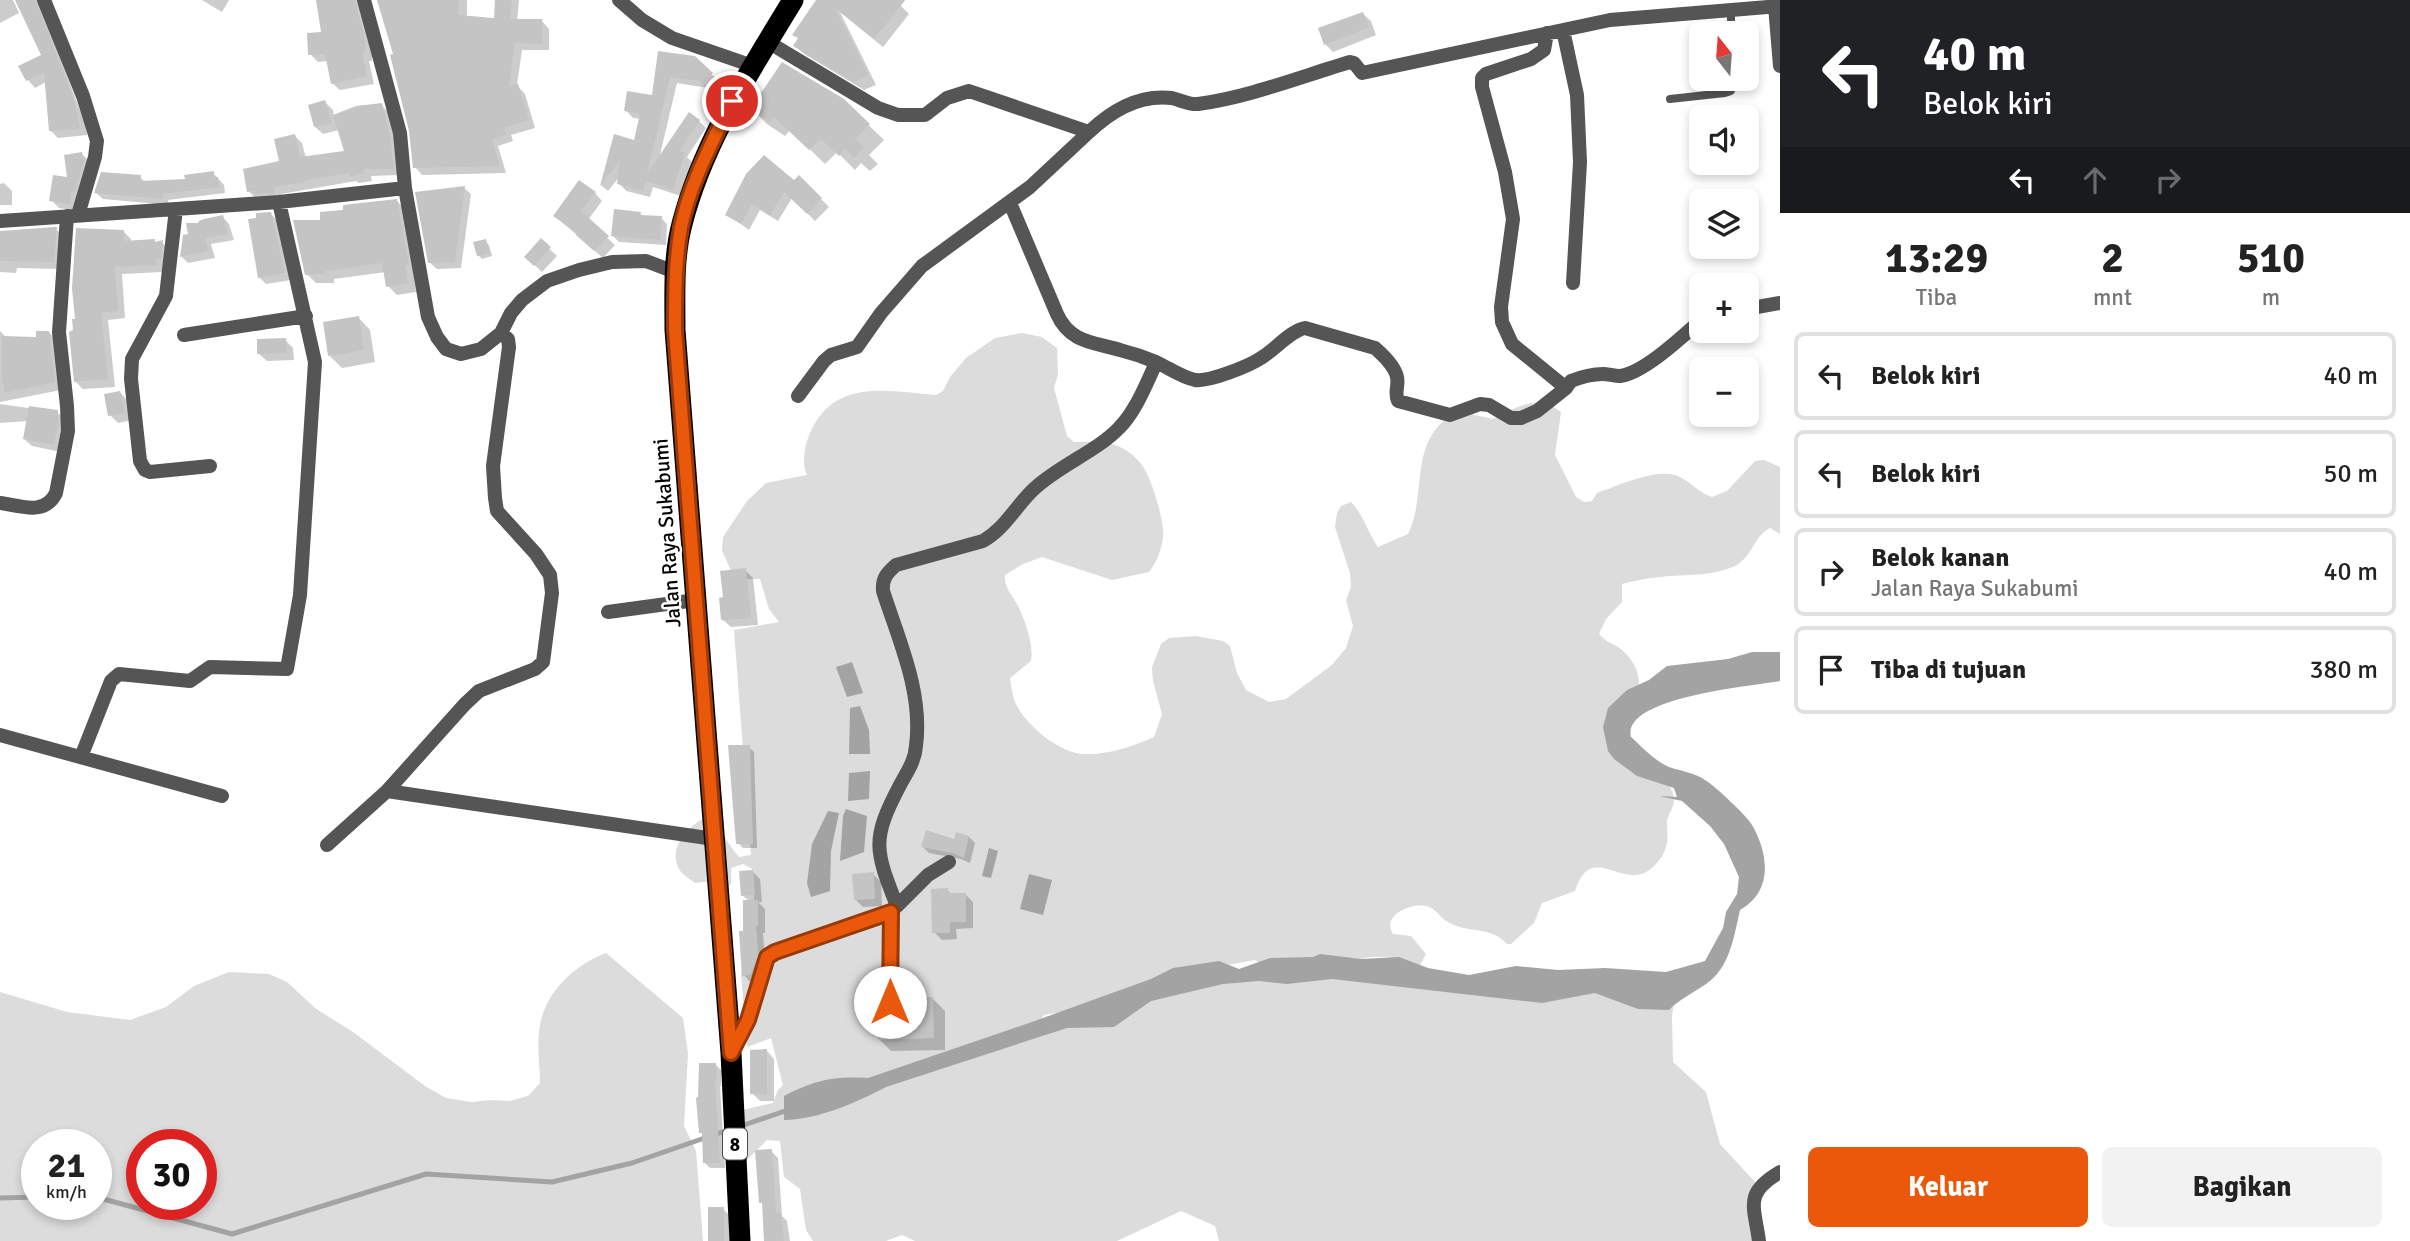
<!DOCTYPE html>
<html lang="id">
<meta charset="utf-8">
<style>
:root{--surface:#fff;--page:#f2f2f2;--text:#222;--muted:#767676;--line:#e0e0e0;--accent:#ea580c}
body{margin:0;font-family:Signika,sans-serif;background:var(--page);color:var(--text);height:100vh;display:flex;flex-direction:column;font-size:26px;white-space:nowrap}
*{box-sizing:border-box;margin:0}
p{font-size:23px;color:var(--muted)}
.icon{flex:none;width:38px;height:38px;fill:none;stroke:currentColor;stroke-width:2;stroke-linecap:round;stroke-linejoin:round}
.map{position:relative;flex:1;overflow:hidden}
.details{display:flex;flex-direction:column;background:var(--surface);width:630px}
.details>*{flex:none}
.banner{background:#202124;color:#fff;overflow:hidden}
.needle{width:46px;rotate:343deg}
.controls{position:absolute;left:1689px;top:21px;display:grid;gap:14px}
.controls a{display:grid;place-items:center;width:70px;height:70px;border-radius:10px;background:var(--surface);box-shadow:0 4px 10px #0003;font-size:35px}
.speed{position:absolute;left:21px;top:1129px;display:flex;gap:14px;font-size:35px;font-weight:700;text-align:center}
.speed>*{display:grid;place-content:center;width:91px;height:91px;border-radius:50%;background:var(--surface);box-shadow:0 4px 10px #0003;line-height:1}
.speed small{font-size:18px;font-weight:400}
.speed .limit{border:10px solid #d22;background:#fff;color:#111}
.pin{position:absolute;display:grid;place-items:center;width:60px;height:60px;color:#fff;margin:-30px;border:4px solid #fff;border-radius:50%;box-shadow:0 2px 7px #0007}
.me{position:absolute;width:77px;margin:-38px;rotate:0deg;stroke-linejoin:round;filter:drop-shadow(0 0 5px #0008)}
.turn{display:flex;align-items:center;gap:24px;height:147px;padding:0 28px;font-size:32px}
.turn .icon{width:91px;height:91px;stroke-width:2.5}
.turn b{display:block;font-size:49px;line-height:60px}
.lanes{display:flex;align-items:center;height:66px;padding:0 28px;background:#0003;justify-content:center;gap:35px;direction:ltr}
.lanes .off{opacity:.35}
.eta{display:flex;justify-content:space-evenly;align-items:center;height:119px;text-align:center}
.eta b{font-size:42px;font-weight:700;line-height:49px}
.primary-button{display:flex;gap:14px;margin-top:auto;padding:14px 28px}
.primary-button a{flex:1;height:80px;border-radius:10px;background:var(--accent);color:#fff;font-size:28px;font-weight:700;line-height:80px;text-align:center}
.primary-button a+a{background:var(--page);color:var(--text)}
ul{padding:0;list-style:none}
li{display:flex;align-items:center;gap:21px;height:88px;margin:0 14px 10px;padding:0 14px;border:4px solid var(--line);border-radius:10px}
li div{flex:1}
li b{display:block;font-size:26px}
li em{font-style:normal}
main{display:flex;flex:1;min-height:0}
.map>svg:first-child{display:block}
.green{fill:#dcdcdc;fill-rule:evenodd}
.water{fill:#a3a3a3}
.shadow{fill:#0003}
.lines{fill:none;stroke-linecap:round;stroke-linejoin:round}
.stream{stroke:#a3a3a3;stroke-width:5}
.building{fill:#c4c4c4}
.lane{stroke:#555;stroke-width:8}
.street{stroke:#555;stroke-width:14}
.highway{stroke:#000;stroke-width:21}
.route-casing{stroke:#983908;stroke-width:18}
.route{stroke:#ea580c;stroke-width:12}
.labels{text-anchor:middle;stroke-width:5;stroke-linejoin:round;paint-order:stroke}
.shield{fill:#fff;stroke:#4c4c4c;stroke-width:2}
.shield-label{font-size:19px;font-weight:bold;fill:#000}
.street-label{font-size:21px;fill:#000;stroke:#fff}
</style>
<main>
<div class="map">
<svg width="1780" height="1241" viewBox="0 0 1780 1241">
<rect width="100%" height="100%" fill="#fff"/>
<path class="green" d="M1022,333L1042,337L1057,348L1058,374L1054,388L1067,436L1074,442C1091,442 1107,440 1122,448C1131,453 1140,460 1145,470C1153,484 1165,523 1163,538C1161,551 1157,562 1149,572L1112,580L1042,557L1023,564L1005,575C1004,588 1012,594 1018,606C1025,620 1034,645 1031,661L1010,678C1011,685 1012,693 1014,699C1022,723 1060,754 1085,754C1108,755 1134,746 1154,737L1162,714L1153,681L1152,667L1161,644L1169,638L1196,636L1223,641L1230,646L1237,673L1246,690L1269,702L1286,699L1332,665L1346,648L1353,626L1346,600L1351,587L1350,573L1335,527L1337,513L1341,506L1351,502C1363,514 1368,533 1378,547L1408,534C1429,491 1406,441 1457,411L1493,419C1506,412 1529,399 1545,403C1550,404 1556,409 1561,412L1555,455L1576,497L1584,502L1592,501L1597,493C1618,486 1659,466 1680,477C1692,483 1699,493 1712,497L1727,491L1755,461L1764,460L1780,467V534L1770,528C1755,535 1752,556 1737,565C1713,577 1685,574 1660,577C1647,578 1634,581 1622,584V602L1606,619L1599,634C1606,643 1614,643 1622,650C1636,662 1645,682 1634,699C1627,710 1617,715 1610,729C1614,745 1618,756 1630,767C1643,778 1673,772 1674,801C1674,807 1668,815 1667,821C1667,828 1668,836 1667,843C1665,853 1661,859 1654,866C1625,896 1592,838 1575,891L1542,903L1534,923L1511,944H1507C1490,925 1467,934 1448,922C1439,917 1436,908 1426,906C1411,903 1381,915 1393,934L1411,936L1426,954L1419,967C1409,969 1402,962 1393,958C1387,956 1381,957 1376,957C1352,956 1341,973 1316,958L1303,962L1291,959L1262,965L1255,960L1227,965L1191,967L1180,976L1173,972L1158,982L1137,987L1116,997L1078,1009L1044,1015L1033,1029L998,1041L988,1037L986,1039L997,1049L1067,1026H1113L1151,1000L1223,983L1259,980L1287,983L1332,977L1542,1002L1594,991L1641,1007L1674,1000L1672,1017L1673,1062L1706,1092L1720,1144L1755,1182L1750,1196L1761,1241H1219L1215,1226L1181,1211L1117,1241H915L902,1235L886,1241H813L806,1230L800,1189L784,1177L780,1141L767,1140L746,1161L732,1166C726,1148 723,1129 733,1112L773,1103L778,1090L783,1085L771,1038L747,1047L741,973L758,958L752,869L743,864L731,868V884L727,888L714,881L695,883C691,880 685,876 681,872C665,850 688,824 708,817C722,828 727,844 739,857L751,855L734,630L779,622L769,609L760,579H735L722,551L723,537L747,501L766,483L807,475C802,465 804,449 808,438C831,377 886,391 936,395L943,391L950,377L966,358L995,338Z
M606,953L683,1018L688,1053L684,1126L696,1151L703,1241H0V992L67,1012L130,1020L166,1007L194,986L229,972L269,974L287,982L315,1008L353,1032L425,1086L446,1098L471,1102L491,1100L510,1101L528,1096L540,1083C540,1067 537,1049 539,1033C542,995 572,966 606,953ZM96,1144V1204H37V1144ZM201,1144V1204H142V1144Z"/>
<path class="water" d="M1752,652H1780V681C1754,686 1621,697 1631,737C1643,748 1655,761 1669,767C1681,771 1695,773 1705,780C1714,785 1748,817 1752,825C1769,854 1773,892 1740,910C1734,936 1730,968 1706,984C1693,993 1680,999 1669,1010L1638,1009L1595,993L1542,1003L1332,979L1287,984L1259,981L1223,984L1151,1001L1114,1027L1067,1028L886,1087C855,1103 820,1119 784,1120V1096C815,1080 833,1076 868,1078L1029,1023L1151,979L1173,968L1219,961L1239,969L1270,958L1313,957L1320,954L1361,959L1399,957L1428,968L1469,975L1516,966L1558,970L1605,968L1666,972L1705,961L1723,928L1726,912L1737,894L1739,877L1724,844L1710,826L1682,801L1659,796L1677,797L1674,788L1637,776L1614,759L1608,751L1603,727L1608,708L1627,690L1649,680L1667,666L1728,659Z
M852,662L863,693L847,697L836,667Z
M860,706L869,730L870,754H849L850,708Z
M870,771L869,799L848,801L849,773Z
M846,809L867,816L864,852L840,861L843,816Z
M828,811L839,813L831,851L830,891L811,897L807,883L812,844Z
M989,848L998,851L991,878L982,876Z
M1029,874L1052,880L1043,915L1020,909Z"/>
<path class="shadow" d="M0,0H13L19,13L0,23Z
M22,0H38L86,126L87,135L58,138L50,130L46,82L35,88L28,80L21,67L44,55Z
M202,0H229L222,12Z
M317,0H362L372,49V61H369L374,84L340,90L332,83L328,61L318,62L310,54L323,34Z
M379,0H467V18L495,20L497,0H519L517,21H542L549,29V50H522L517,85L525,94L535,128L511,135L513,141L498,146L506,173L422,175L415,167L411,130L396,55Z
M820,0H905L901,6L909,14L883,47L840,12L876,85L864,90L804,54L795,45L799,39L795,35Z
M1363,14L1371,21L1376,35L1333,52L1325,44Z
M660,53L694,58L719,81L711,90L708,88L677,83L659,159L699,121L706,128L687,157L692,162L681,196L653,187L650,197L626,191L619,183L620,176L608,191L601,185L615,137L635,142L641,119L633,118L626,110L654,97Z
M843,100L884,140L869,155L878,164L870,171L861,163L855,170L837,152L825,164L790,130L785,136L767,124L752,109Z
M325,102L333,110L334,116L381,105L389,113L397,144L400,175L371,176L372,181L359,183L356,181L281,194V200L256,198L248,191L282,162L295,136L302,143L306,158L347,152L339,130L323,134L315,127Z
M82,154L89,161L77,211L59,208L51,200L69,179Z
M213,173L224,185L225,193L168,200L169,205L103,199L96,193L140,177L146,183L187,180Z
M799,177L829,207L815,221L792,198L778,221L760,210L749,230L727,214L794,182Z
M4,183L12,191V205H0V184Z
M464,188L471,194L461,268L437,269L430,263Z
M595,193L602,201L588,220L615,245L603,258L555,216Z
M396,200L405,209L416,292L397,295L388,286L386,272L334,279V283H316L307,274L322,221L345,212Z
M640,213L643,217L661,218L667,224L666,245L619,242L613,236Z
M271,214L278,221L291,280L266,284L259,277Z
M223,217L229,224L234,240L211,244L215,258L188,263L182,257L184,237L191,235L200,225Z
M56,229L64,237L61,269L17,268L16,273L0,272V232Z
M124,232L131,239V242L154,241L157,244L162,242L169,250L163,272L122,274L125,318L108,320L115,387L83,389L76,382L75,332L77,321Z
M541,241L557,256L542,272L526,257Z
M486,242L489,245L492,256L482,259L478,255Z
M358,317L370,330L375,362L342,368L330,356Z
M0,331L7,338L38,339L49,332L56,340L61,390L0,402Z
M285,340L293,348L294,360L267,361L259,354Z
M120,392L127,400L132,420L118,423L110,415Z
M0,404L57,412L64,419L61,452L32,446L24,439L28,421L0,423Z
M745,570L753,578L758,625L731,627L723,620L725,599Z
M749,747L754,752L757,848H743L738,843Z
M969,837L975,843L970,863L961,859L929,853L923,847Z
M752,871L760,879L762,902H758L765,909V933H763L765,962L759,982L751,983L744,975L745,933L749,901L742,895Z
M873,874L881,882L882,906L863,907L855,899Z
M947,890L952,895H966L973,902V928L956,929L957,939L942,940L934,932Z
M933,999L945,1011V1050L891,1051L879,1039Z
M767,1051L774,1059V1101H760L752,1093Z
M716,1065L721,1070V1086H720L725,1168H710L705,1163L704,1136L701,1132Z
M771,1151L778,1158L782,1216L787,1221L790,1241H767L764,1206L761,1202Z
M723,1209L731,1217L732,1241H711Z"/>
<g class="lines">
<path class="stream" d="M741,1126L788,1110
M96,1197L232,1234L426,1174L552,1182L632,1163L728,1130
M0,1198L37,1197"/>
</g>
<path class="building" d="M15,0H35L74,99L80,129L49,131L44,73L26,81L18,66L41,55Z
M316,0H355L365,40V53L362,54L367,76L331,84L325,54L308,55L307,33L321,32Z
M377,0H459L458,15L494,18L495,0H512L510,19H542V44L515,43L509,87L518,84L529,120L504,128L506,134L492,139L500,166L413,168L409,131L390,55L393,54Z
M816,0H905L874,39L835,8L868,75L854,82L793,46L798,38L792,35Z
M1363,12L1369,27L1324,45L1318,28Z
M658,51L695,56L713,73L703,84L699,81L670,77L647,174L689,112L700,120L679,151L685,153L673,190L646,181L643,191L617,184L620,160L600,186L614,134L634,140L640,114L624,111L627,91L652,95Z
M782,62L844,99L870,124L855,139L864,147L854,158L845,149L839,156L821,139L809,150L774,117L770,123L750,109Z
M325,100L332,123L314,127L308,105Z
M382,103L390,135L394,169H364L365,173L350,177L349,173L305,180V182L274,187V193L254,194V190L247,192L243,169L279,161L274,139L295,134L300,157L344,151L333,115L356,106Z
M82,152L84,161L75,192L71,191L70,204L49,201L53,175L67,177L64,155Z
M764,155L794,180L799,175L822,198L807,214L784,192L770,215L752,204L741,224L725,215L746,174Z
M214,171V177H218L219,187L163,194V199L94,193L101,172L141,175L140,181L185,179L184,175Z
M579,180L596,192L581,211L609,236L594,251L576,235L577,233L553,216Z
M465,186L455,262L428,263L415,192Z
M397,199L409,265H405L408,283L386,287L382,263L325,271L326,274L305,275L293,220H320V212L343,210V205Z
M614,209L641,212L640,215L662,216L660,240L611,236Z
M271,212L285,273L258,278L248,219L256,218V213Z
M223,215L228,234L205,238L209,251L180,257L183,235L188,234L186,223H198L199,221L204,219Z
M54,227H57L54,262L0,261V231Z
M76,228L124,230V241L155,239V242L163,240L161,259H156L157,265L115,267L118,311L101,313L108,379L74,382L69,332L73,330L72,319H75L72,288Z
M541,238L551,247L534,266L524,257Z
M486,239L490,253L477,256L473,242Z
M359,316L364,350L328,356L323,322Z
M36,331H49L55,382L5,393L2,378V336L36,337Z
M286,338L287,353L257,354V339Z
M120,391L125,413L108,416L104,394Z
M29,406L58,410V424L54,445L23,439Z
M746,568L751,618L721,620L719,598L723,597L720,571Z
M728,745H750L753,844H736Z
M926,830L954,839L956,832L969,836L964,858L953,853L921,847Z
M753,870L755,894L741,896L739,871Z
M874,872L875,899L854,900L852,874Z
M948,888V893H966V922H950V933H932L931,889Z
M743,900H758V926H756L758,954L751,975L742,976L739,931H743Z
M933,997L934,1038L878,1040L877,1016L903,1015V998Z
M767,1049V1094H750V1050Z
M699,1063H716L717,1081H715L720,1163H703L702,1133H699L696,1098L698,1097Z
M772,1149L776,1213H781L784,1241H764L762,1203H759L755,1150Z
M708,1207H724V1241H708Z"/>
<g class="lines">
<path class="lane" d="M1731,10V33
M1670,99L1725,93L1731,91L1732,79"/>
<path class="street" d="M44,0L83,96L97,141L95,157L78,215
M364,0L400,133L405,188L428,317L437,337L446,349L461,354L481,349L501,333L511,313L522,300L547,281L579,270L612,262L646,261L675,272
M619,0L642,20L672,38L753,66
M1775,6L1780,66
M1563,30L1577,95L1580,162L1573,283
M1547,33L1544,50L1531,59L1486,74L1482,78V87L1505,172L1513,219L1501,307L1502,322L1512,344L1566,388L1571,381C1581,377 1592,374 1603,374C1608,374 1614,376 1620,376C1644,373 1683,336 1701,320
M768,42L878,108L898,115H925L947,98L969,91L1089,132C1111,111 1140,94 1172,98C1181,100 1189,105 1198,104C1249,97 1300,77 1350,62L1354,63L1362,73L1610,20L1780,6
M1010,203L1057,314C1070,343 1094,342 1120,350C1132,353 1144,357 1156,362C1169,368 1181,377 1195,380C1209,382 1249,366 1261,358C1276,349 1290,331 1305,328L1375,348C1383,355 1395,367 1397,377C1399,386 1394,392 1398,401L1450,415L1480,404L1489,405L1511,418H1521L1537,411L1566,388
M176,209L166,296L132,359L131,379L140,461L145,470L150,472L210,466
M0,221L279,202L405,188
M1746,309L1780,303
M184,335L306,316
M798,396L824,361L831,355L857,347L881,313L922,266L1030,187L1089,132
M0,503C21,506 45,516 56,493L68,431L67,406L59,332L67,216
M608,612L696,600
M0,735L222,796
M81,757L111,681L119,674L190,681L210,667L287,669L300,595L315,362L279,202
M387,791L714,839
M327,845L387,791L465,704L479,691L535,669L543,662L552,593L550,575L536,554L497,511L495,498L493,466L509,347L508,339L501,333
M897,906L928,875L949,862
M890,1002L891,913
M732,1051L748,1020L767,957L775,952L882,917L897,906C875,850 871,840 900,785C907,772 915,761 916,746C923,692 899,641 883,591C882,578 887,573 896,565L983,541C1006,528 1016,505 1035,488C1060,465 1097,451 1119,428C1136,411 1146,384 1156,363
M1759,1241C1754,1205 1744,1193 1780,1172"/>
<path class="highway" d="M740,1241L731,1053L675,330C675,295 673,258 682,224C703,142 750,71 793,0"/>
</g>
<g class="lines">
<defs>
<path id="route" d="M732,101C713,141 690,183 681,227C675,261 675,296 675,330L731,1053L748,1020L767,957L775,952L891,912L890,1002"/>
</defs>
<use href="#route" class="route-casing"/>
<use href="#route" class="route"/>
</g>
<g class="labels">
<rect class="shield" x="723" y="1128.5" width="24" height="31" rx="5"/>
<g class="shield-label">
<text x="735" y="1151">8</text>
</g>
<g class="street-label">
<text transform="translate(667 533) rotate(-94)" y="7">Jalan Raya Sukabumi</text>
</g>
</g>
</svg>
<div class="controls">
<a><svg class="needle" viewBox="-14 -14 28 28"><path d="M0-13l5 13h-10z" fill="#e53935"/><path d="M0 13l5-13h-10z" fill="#767676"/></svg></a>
<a><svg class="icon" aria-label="sound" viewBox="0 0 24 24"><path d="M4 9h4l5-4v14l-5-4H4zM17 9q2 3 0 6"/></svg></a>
<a><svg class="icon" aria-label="layers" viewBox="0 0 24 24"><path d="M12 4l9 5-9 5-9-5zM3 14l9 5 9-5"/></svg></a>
<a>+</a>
<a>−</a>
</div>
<div class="speed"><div>21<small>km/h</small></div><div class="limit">30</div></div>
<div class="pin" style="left:732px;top:101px;background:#d93025"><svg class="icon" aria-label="arrive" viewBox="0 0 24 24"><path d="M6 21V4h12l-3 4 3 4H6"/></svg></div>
<svg class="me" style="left:890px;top:1002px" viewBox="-20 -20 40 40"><circle r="19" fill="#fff"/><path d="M0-13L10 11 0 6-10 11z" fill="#ea580c"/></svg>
</div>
<section class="details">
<div class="banner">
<div class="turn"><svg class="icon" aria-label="left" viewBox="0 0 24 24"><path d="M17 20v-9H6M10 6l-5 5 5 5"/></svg><div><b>40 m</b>Belok kiri</div></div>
<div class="lanes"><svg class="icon" aria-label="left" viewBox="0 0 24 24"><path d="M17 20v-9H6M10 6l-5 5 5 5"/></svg><svg class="icon off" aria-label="ahead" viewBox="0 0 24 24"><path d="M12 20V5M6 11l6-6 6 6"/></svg><svg class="icon off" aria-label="right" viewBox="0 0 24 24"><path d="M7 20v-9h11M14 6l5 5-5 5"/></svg></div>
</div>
<div class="eta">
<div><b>13:29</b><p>Tiba</p></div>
<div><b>2</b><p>mnt</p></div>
<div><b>510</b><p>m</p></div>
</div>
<ul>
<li><svg class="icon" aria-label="left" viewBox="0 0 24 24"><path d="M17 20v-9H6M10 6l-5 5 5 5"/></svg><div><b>Belok kiri</b></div><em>40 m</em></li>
<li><svg class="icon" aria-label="left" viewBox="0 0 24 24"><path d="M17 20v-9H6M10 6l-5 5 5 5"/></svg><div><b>Belok kiri</b></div><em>50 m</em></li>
<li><svg class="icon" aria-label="right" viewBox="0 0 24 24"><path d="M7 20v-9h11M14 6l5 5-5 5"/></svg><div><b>Belok kanan</b><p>Jalan Raya Sukabumi</p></div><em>40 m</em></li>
<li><svg class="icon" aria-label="arrive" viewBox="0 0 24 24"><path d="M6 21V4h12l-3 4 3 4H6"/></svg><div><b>Tiba di tujuan</b></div><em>380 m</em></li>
</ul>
<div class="primary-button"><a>Keluar</a><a>Bagikan</a></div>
</section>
</main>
